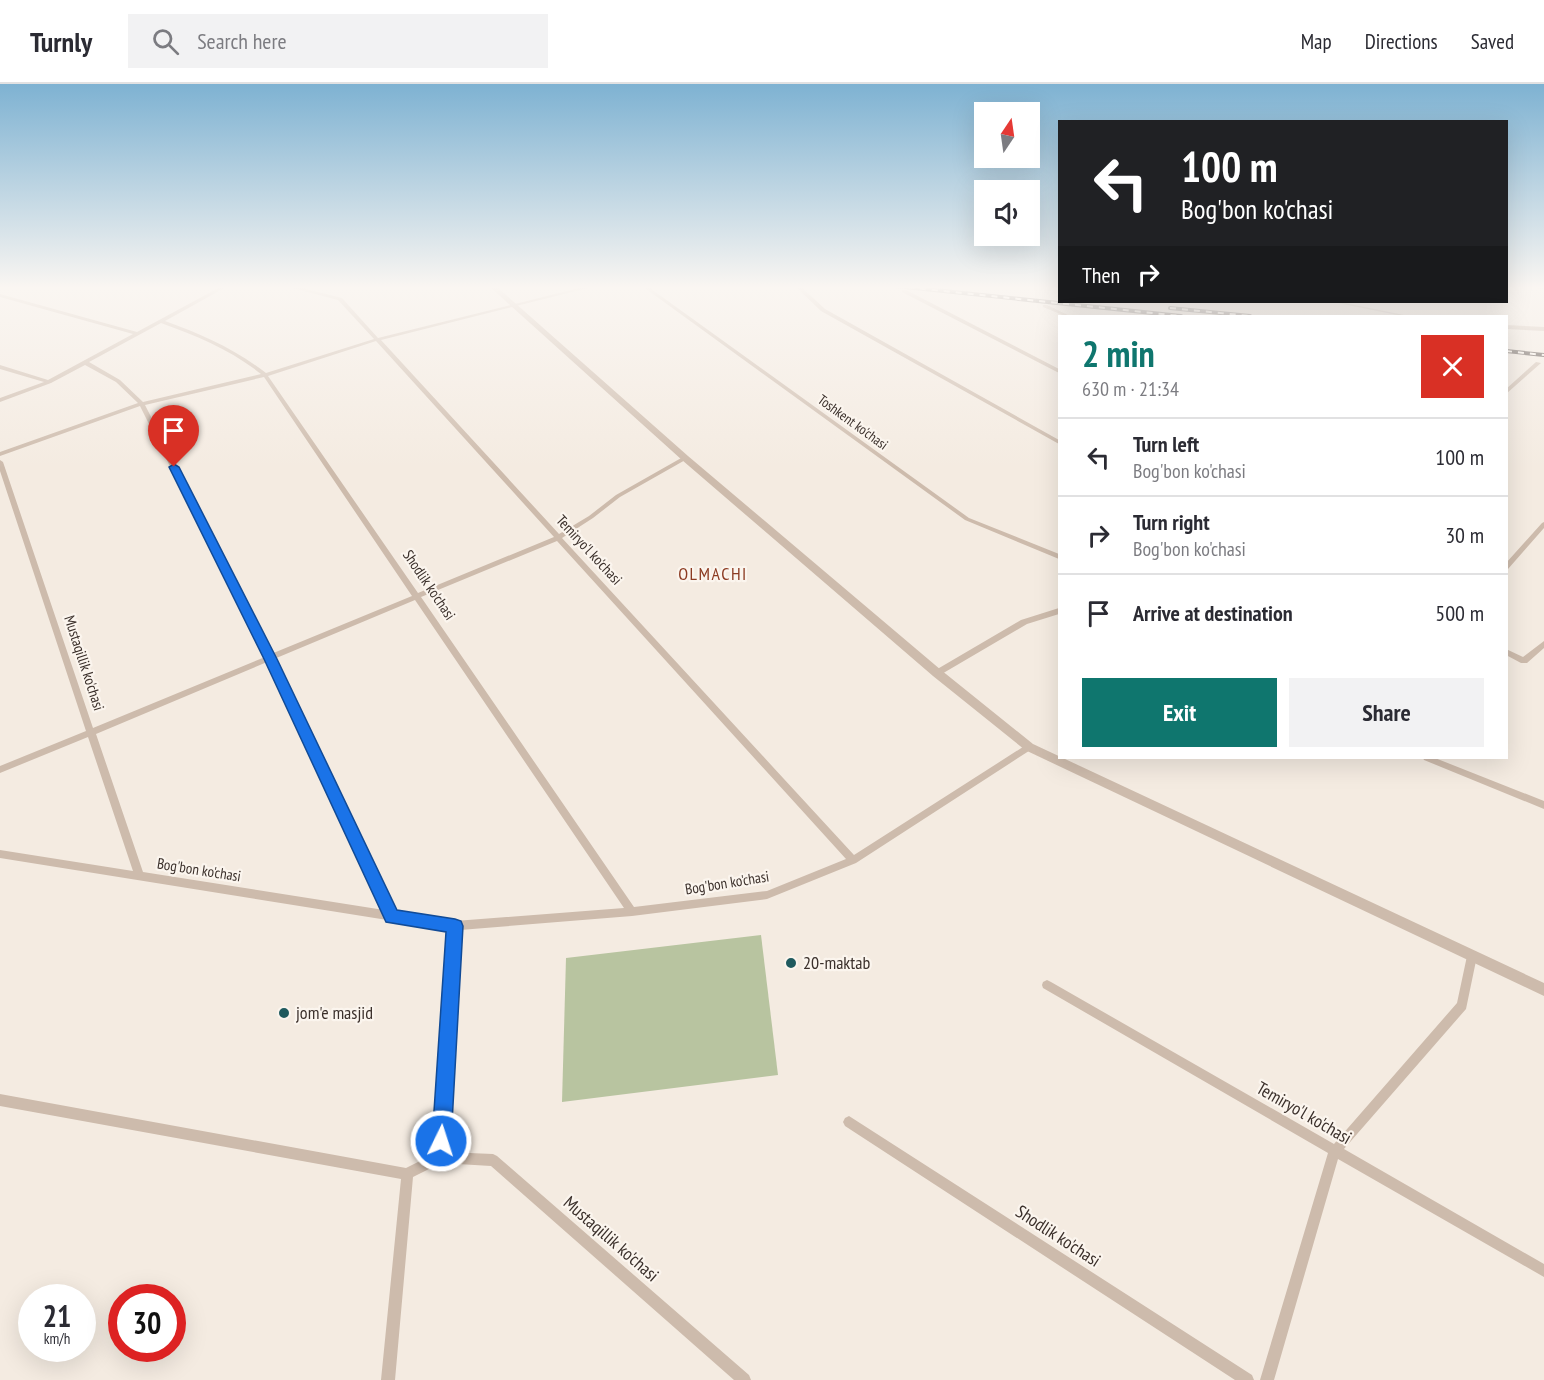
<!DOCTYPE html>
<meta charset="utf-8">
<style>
:root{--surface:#fff;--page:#f2f2f3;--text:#2b2b33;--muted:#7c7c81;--line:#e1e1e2;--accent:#0f766e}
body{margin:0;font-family:"PT Sans Narrow",sans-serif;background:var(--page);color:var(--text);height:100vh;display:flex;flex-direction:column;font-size:22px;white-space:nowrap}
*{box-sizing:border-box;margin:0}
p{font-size:20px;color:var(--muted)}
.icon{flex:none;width:33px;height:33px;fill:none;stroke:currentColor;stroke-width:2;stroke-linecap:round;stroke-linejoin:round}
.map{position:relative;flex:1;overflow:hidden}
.panel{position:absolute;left:1058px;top:231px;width:450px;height:444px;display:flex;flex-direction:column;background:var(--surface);border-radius:0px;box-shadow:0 6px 24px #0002}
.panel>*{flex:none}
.hud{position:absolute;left:1058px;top:36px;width:450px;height:183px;border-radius:0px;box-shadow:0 6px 24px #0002;background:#202124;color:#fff;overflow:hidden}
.needle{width:39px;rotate:13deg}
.buttons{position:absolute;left:974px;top:18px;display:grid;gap:12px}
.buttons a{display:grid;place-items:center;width:66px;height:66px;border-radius:0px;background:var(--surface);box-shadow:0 6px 24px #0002;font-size:30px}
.speed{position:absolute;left:18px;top:1200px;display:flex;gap:12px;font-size:30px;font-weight:700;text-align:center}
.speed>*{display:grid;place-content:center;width:78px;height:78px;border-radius:50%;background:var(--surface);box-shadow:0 6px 24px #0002;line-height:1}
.speed small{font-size:15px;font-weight:400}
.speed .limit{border:9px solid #d22;background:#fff;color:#111}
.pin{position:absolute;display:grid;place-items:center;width:51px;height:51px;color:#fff;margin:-62px -26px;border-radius:50% 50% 50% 0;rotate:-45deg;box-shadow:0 0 6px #0007}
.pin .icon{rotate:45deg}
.me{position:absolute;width:66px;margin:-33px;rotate:4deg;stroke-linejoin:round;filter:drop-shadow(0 0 4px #0008)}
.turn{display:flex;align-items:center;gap:21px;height:126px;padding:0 24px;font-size:27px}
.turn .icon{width:78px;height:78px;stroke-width:2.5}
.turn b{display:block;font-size:42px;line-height:51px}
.then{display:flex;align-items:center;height:57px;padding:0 24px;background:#0003;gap:12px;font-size:22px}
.round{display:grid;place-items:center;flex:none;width:63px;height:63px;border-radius:0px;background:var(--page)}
.summary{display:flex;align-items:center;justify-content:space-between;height:102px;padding:0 24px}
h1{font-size:36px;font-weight:700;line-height:45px;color:var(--accent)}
.cta{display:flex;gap:12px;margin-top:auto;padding:12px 24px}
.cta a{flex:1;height:69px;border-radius:0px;background:var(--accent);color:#fff;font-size:24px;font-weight:700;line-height:69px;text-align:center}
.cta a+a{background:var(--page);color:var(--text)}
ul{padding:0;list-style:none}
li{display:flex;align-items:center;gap:18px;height:78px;padding:0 24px;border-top:2px solid var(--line)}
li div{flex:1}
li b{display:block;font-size:22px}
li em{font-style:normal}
header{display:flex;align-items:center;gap:36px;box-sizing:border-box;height:84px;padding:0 30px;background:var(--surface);border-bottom:2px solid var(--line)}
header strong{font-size:28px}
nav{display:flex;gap:33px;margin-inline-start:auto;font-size:21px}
.search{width:420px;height:54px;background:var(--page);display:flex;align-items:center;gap:15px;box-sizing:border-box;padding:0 21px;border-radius:0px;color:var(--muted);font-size:22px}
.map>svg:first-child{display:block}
.green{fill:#b8c4a0}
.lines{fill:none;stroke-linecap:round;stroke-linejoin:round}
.minor{fill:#cdbbac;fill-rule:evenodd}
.tertiary{fill:#cdbbac;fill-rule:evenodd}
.rail-casing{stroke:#3b302b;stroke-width:4}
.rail{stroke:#fbf5ee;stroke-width:2;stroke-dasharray:6;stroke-linecap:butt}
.route{fill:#1a73e8;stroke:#114b97;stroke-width:1.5}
.poi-dot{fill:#1f5a5e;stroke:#fbf5ee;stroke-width:2}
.labels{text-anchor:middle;stroke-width:4.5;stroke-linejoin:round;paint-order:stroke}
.far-street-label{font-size:14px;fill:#3b302b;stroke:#fbf5ee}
.street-label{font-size:15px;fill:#3b302b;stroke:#fbf5ee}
.quarter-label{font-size:18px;letter-spacing:1.5px;fill:#8c3b22;stroke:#fbf5ee}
.near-poi-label{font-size:18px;fill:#3b302b;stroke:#fbf5ee;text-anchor:start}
.near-street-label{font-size:18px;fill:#3b302b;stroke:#fbf5ee}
</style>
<header>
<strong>Turnly</strong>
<div class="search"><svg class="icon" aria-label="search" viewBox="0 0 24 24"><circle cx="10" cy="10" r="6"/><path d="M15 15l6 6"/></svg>Search here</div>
<nav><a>Map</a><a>Directions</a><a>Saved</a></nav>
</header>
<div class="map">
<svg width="1544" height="1296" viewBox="0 0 1544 1296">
<rect width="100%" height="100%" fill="#f4ebe1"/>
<path class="green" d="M761,851L778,991L562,1018L566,874Z"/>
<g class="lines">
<path class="minor" d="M222,202H228L165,237C201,250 235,265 266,289L374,255L338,216L285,202H294L342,214L378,254L587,202H596L381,256L559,450L589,432L616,411L683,373H687V375L620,413L593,434L562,454L854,771L1026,661H1032L1033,663L1032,665L856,779L767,815L632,832L460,846L446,1068L493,1070L497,1072L749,1291L751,1296H734L491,1082L441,1079L413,1093L395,1296H381L401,1095L0,1022V1010L406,1084L434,1070L450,846L0,774V766L133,787L88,653L0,689V682L86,647L0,387V376L3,378L93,644L265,573L140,322L0,372V368L138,319L116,298L85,281L51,299L0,318V314L44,298L0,285V281L48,296L133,250L0,213V210L137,248ZM161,239C197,252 231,266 261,290L143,318L120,296L89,278ZM376,257L554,453L418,509L268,292ZM264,293L412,512L271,570L145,321ZM557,457L846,775L767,807L634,823L421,513ZM415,516L624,824L455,837L395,828L274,575ZM267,578L384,826L143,788L96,650Z
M642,202H647L969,434L1059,470V475L965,436Z
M795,202H800L825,225L1059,356V360L821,227Z
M1524,202L1544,203V205L1526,203Z
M902,206H906L1059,285V289L902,208Z
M1333,218H1340L1409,232H1402Z
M1043,221H1047L1070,232H1065L1043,223Z
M1506,241L1544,243V247L1506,245Z
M1536,278L1541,279L1506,310V305Z
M1544,438V444L1508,485H1506V479L1542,439Z
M1059,524V530L1027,540L940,591H934L933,589L934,587L1021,536Z
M1544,557V564L1527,579H1521L1506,571V565L1523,573Z
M1423,674H1435L1544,717V725L1424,676Z
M1472,867L1476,869L1477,872L1466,925L1344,1065L1544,1180V1193L1338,1075L1274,1296H1260L1328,1069L1043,904L1042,901L1043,898L1047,896L1051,898L1334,1060L1457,919L1467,872L1468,869Z
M849,1032L1252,1291L1254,1296H1235L845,1042L843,1038L845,1034Z"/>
<path class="tertiary" d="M489,202H496L688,372L941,586L1033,660L1544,899V912L1025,666L933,592L682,376Z"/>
<defs>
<path id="rail" d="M896,202L1181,232
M1170,224L1250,232
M1506,267L1544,271"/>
</defs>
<use href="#rail" class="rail-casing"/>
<use href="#rail" class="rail"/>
</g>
<linearGradient id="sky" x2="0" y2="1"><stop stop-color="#7eb2d2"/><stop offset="0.53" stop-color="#faf6f2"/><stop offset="1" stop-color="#faf6f2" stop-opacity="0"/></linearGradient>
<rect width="1544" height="384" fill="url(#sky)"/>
<path class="route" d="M174,380L179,383L277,575L397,826L455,835L461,837L463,842L451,1057L448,1063L441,1066L435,1063L432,1057L446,848L386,838L264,575L169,383Z"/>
<g class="poi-dot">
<circle cx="791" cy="879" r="6"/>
<circle cx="284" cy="929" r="6"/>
</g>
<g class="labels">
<g class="far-street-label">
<text transform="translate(853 338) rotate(36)" y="5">Toshkent ko'chasi</text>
</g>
<g class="street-label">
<text transform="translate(589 466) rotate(47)" y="5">Temiryo'l ko'chasi</text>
<text transform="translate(429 501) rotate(56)" y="5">Shodlik ko'chasi</text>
<text transform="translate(84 579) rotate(72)" y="5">Mustaqillik ko'chasi</text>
<text transform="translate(199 786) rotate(9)" y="5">Bog'bon ko'chasi</text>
<text transform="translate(727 799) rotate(-9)" y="5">Bog'bon ko'chasi</text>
</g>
<g class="quarter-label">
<text x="713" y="496">OLMACHI</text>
</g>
<g class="near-poi-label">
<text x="803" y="885">20-maktab</text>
<text x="296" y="935">jom'e masjid</text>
</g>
<g class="near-street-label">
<text transform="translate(1304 1029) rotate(30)" y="6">Temiryo'l ko'chasi</text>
<text transform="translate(1058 1152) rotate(33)" y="6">Shodlik ko'chasi</text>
<text transform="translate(611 1155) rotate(41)" y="6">Mustaqillik ko'chasi</text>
</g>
</g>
</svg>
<div class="buttons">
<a><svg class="needle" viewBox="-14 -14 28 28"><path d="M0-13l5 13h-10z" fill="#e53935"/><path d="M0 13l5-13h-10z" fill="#7c7c81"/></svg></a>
<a><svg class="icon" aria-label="sound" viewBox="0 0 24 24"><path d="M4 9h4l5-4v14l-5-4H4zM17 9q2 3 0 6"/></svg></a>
</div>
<div class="speed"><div>21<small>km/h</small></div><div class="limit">30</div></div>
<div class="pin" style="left:174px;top:383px;background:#d93025"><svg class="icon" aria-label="arrive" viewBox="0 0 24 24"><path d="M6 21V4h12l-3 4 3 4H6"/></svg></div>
<svg class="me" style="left:441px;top:1057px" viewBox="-20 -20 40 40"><circle r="17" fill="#1a73e8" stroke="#fff" stroke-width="3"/><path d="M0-11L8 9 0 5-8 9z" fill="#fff"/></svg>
<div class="hud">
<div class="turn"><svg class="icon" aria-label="left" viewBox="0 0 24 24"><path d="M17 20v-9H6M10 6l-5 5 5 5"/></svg><div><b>100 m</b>Bog'bon ko'chasi</div></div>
<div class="then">Then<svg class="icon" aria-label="right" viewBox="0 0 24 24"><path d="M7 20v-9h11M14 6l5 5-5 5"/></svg></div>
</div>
<section class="panel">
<div class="summary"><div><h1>2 min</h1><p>630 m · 21:34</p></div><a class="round" style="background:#d93025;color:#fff"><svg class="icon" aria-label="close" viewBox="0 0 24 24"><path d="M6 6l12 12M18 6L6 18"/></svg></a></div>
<ul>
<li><svg class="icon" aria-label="left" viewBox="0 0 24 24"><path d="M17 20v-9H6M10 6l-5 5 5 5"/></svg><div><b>Turn left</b><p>Bog'bon ko'chasi</p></div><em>100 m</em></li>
<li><svg class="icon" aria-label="right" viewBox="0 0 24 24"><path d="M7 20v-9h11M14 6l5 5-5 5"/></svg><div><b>Turn right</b><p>Bog'bon ko'chasi</p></div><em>30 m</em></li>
<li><svg class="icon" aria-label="arrive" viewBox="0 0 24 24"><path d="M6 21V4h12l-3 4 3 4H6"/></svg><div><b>Arrive at destination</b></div><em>500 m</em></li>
</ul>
<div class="cta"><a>Exit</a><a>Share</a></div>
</section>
</div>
